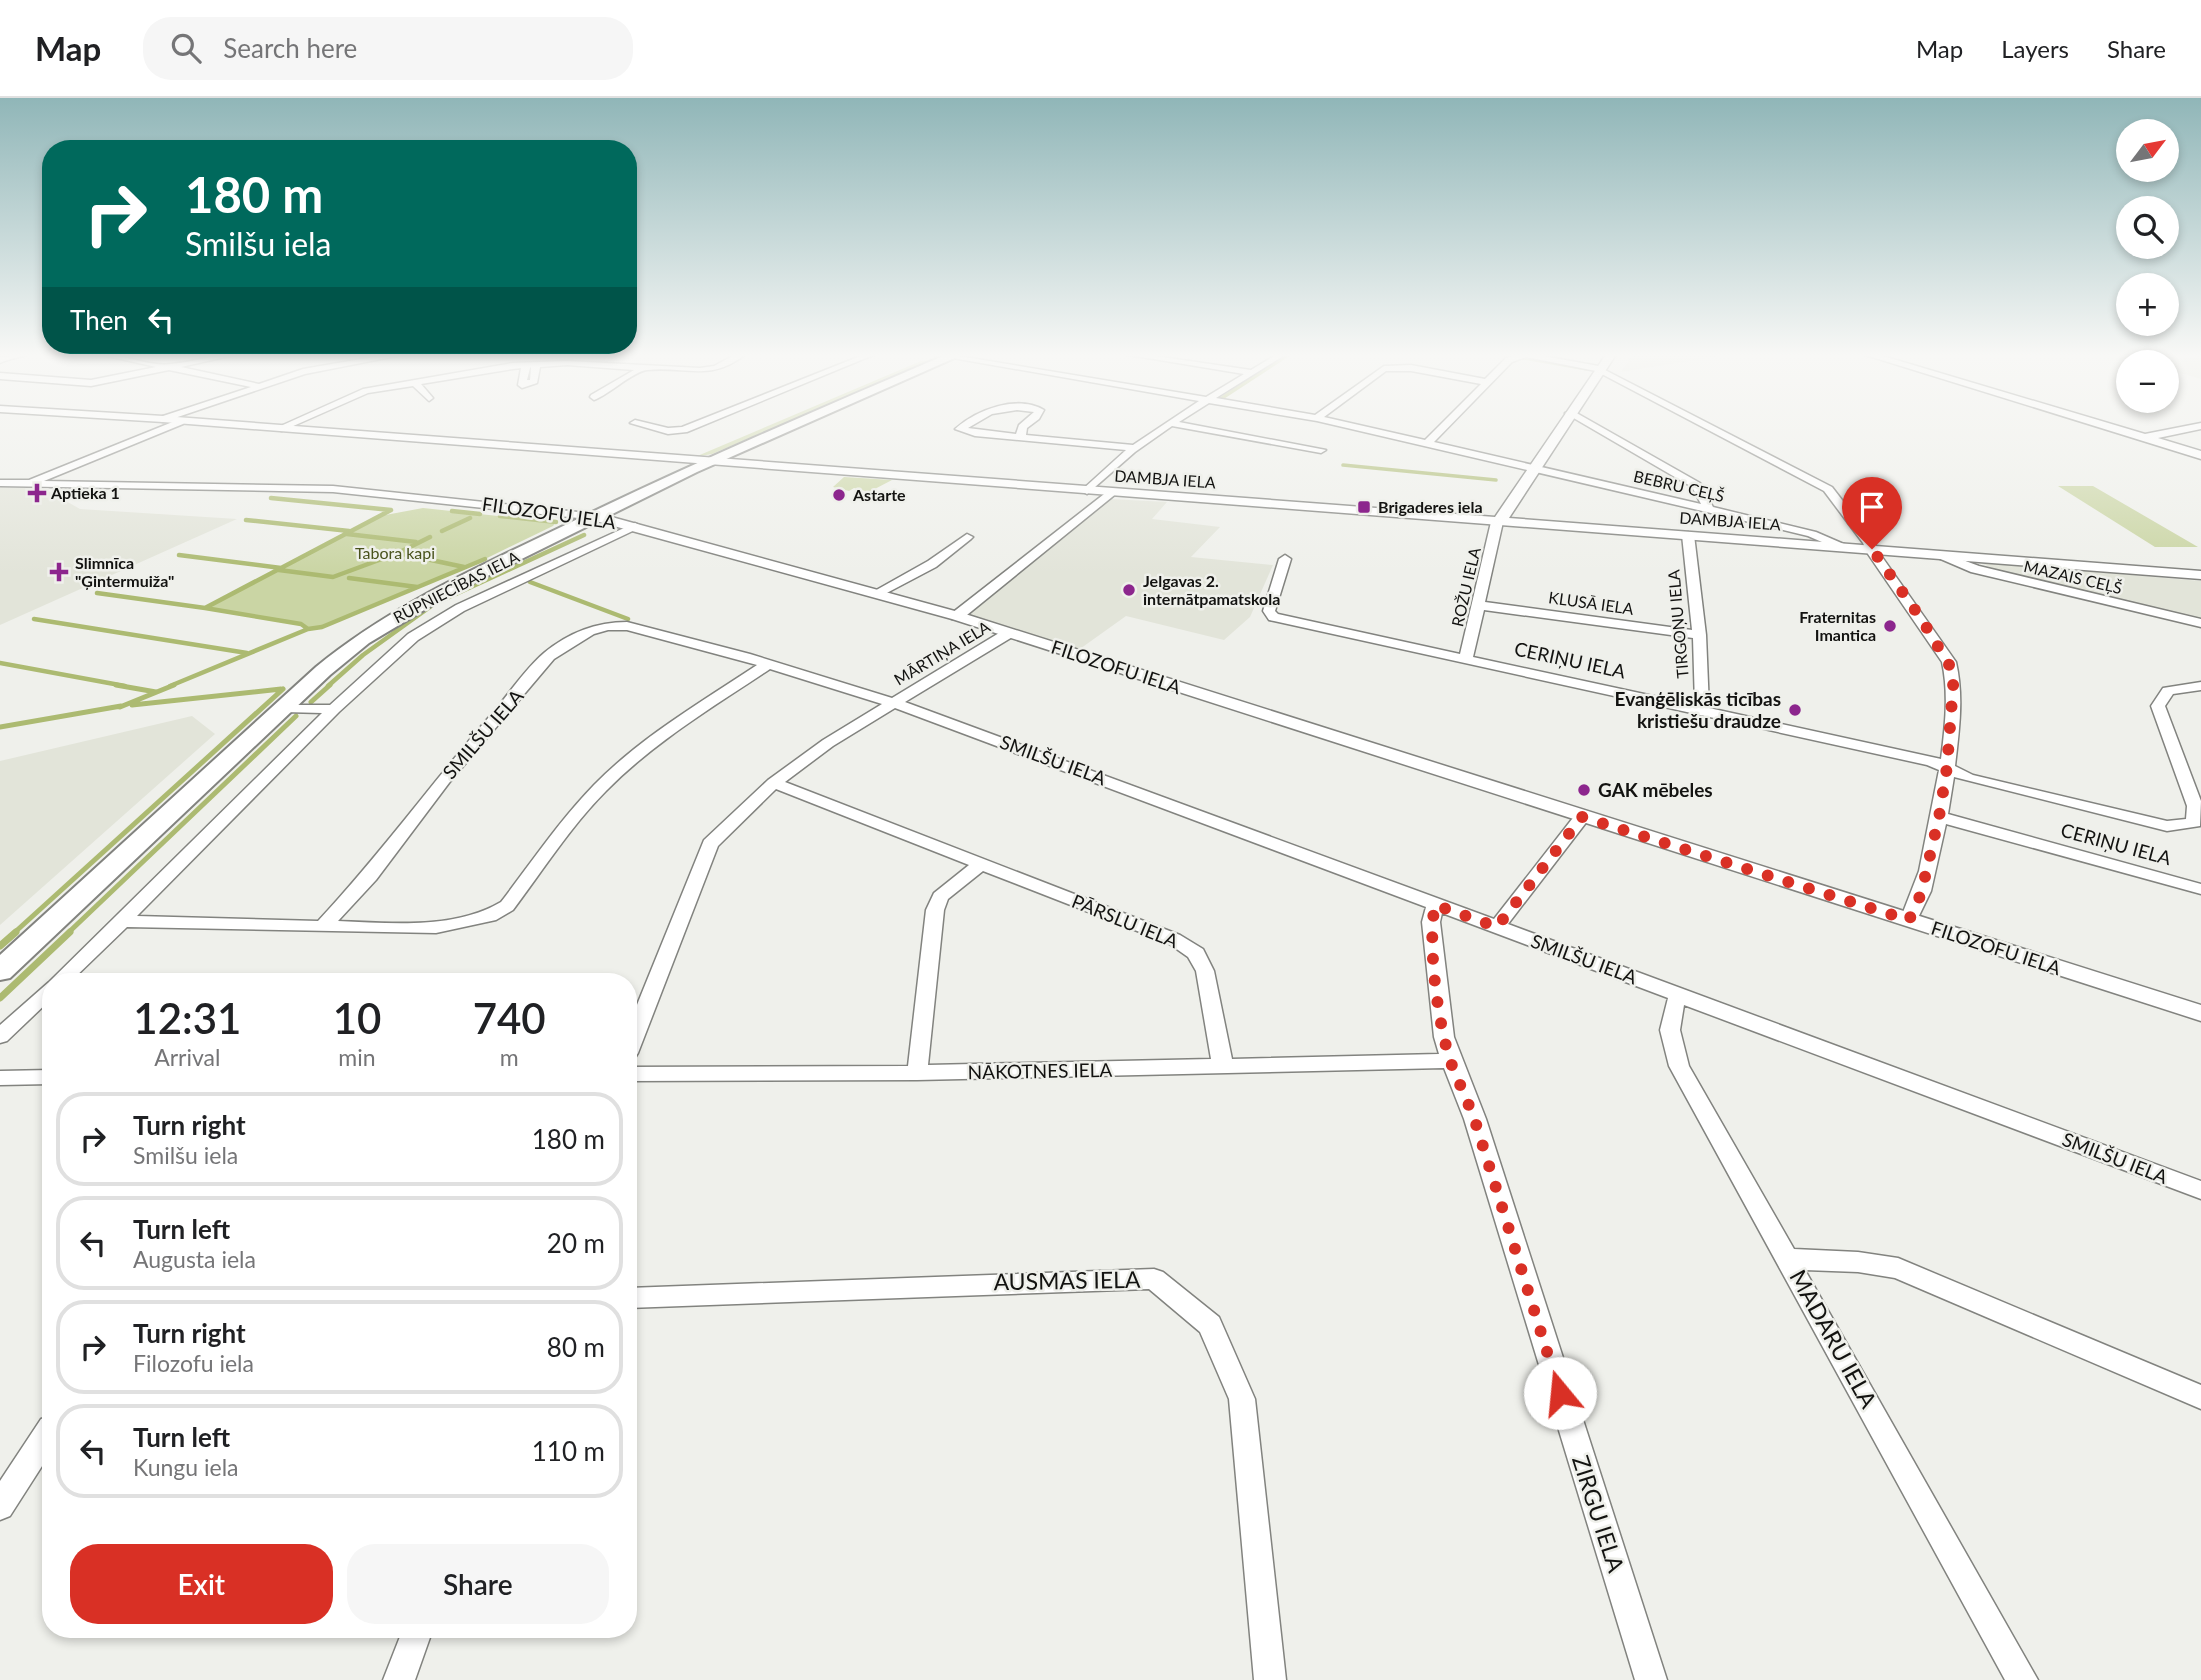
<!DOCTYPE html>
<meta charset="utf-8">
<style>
:root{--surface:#fff;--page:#f6f6f6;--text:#202124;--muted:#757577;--line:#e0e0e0;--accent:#d93025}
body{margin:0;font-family:Lato,sans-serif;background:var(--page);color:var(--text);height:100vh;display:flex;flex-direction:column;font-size:26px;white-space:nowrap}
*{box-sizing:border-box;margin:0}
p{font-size:23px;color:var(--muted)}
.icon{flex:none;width:38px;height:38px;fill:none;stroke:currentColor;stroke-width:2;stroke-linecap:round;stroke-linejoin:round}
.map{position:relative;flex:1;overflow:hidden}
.drawer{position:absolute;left:42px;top:875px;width:595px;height:665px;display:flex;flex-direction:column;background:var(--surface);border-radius:28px;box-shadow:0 4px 10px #0003}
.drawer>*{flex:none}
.hud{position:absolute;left:42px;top:42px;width:595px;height:214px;border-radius:28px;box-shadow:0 4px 10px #0003;background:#00695c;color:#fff;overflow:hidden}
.needle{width:46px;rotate:58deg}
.fabs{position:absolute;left:2116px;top:21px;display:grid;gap:14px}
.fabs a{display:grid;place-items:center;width:63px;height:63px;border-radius:50%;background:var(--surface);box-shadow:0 4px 10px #0003;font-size:35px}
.pin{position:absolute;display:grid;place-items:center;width:60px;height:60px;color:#fff;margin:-72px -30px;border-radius:50% 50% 50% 0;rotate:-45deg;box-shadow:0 0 7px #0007}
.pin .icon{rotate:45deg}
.me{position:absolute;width:77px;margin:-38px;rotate:343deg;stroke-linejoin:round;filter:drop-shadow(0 0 5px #0008)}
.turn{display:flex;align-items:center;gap:24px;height:147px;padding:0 28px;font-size:32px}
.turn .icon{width:91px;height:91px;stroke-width:2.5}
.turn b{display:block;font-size:49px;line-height:60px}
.then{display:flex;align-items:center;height:66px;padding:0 28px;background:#0003;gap:14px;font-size:26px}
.eta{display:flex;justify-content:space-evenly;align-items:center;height:119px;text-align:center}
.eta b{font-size:42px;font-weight:600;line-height:49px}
.primary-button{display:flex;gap:14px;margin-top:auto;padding:14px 28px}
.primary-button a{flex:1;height:80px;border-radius:28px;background:var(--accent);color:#fff;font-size:28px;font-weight:600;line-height:80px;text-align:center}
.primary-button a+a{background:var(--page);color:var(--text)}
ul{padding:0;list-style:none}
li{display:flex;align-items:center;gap:21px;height:94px;margin:0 14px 10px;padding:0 14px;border:4px solid var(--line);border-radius:28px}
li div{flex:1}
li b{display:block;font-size:26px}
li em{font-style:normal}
header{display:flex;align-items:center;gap:42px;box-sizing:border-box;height:98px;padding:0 35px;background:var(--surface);border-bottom:2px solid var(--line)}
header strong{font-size:33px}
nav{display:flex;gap:38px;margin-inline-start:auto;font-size:24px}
.search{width:490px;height:63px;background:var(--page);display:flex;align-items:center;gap:18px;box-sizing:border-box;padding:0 24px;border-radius:28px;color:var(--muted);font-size:26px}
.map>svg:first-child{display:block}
.built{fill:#e2e4d9}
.green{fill:#cad5a4}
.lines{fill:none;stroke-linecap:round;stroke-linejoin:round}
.stream-far3{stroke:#acba71;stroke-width:3.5}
.stream-far2{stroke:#acba71;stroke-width:4.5}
.stream-far1{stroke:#acba71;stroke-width:5}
.stream{stroke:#acba71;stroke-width:7}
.minor-casing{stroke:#82837f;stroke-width:3}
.tertiary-casing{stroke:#82837f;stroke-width:3}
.primary-casing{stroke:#82837f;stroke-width:4}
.minor{fill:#fff;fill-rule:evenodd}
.tertiary{fill:#fff;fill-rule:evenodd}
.primary{fill:#fff;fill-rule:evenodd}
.route{stroke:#d93025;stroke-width:12;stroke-dasharray:0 21.6}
.poi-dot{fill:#8c268d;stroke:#eff0eb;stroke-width:2.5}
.labels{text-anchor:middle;stroke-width:5;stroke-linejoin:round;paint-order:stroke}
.far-street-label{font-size:16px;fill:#131311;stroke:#eff0eb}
.far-poi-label{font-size:16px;font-weight:bold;fill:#131311;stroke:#eff0eb;text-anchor:start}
.far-park-label{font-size:16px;fill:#49521c;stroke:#eff0eb}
.street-label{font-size:19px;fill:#131311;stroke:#eff0eb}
.poi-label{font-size:19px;font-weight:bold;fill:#131311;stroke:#eff0eb;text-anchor:end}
.near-street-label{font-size:23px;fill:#131311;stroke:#eff0eb}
</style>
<header>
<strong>Map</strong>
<div class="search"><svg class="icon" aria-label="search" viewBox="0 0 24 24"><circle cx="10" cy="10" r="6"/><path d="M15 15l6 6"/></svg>Search here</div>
<nav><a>Map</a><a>Layers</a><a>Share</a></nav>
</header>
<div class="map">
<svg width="2201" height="1582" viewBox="0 0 2201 1582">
<rect width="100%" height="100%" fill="#eff0eb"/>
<path class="built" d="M1634,255H1739L1621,274Z
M2201,258V281L2167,271L2166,264H2158Z
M0,389L43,390L80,411L237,421L0,527Z
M1110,401L1167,404L1152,421L1220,429L1191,459L1273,467L1250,519L1224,542L1126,518L1077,553L966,516Z
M1978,464L2201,483V526L2023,483Z
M192,618L215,636L0,827V663Z"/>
<path class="green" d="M932,262L712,356L695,359L921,263Z
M844,379L892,382L869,394L854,390L849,393L833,389Z
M2058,388H2093L2198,449H2155Z
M423,410L556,424L553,428L485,461L322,529L308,531L301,526L205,510L380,418Z"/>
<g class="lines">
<path class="stream-far3" d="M1495,255L1587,271
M1219,302L1291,255
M1343,367L1496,382"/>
<path class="stream-far2" d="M452,413L480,416
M500,418L556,424
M246,422L349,433
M442,433L470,420
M347,436L416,444
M398,455L464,469
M179,457L281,470
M279,472L333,479L398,455L430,439
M349,480L417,489
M530,484L628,521
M97,495L205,510
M34,521L247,555
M308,531L322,529L485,461
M0,565L125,588
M170,588L308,531L301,526L205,510L391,412L271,400
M328,588L363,557L434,506L584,437"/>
<path class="stream-far1" d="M116,587L156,594
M311,604L330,587
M132,607L281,591
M120,609L174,587
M0,629L121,608
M14,835L283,591
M68,835L296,618"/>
<path class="stream" d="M0,848L16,834
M0,900L70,834"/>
<defs>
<path id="minor" d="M20,255H33L4,263L0,261Z
M94,255C120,254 146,269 171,266C195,264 218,255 243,255L181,269L259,286L303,271L396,255H412L305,276L163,324L160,323V319L251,289L169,272L91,288L0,281V275L91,282L156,269Z
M738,255H747C710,285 687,268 647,272C632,274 610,296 594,302L590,299L591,297L634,272L567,267L540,269L537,285L522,290L518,287L521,270L513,271L421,286L433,300L429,303L413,288L368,295L282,333L274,331L363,291L513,265L567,263L700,270L714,268ZM531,269L530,282H527L530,270Z
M868,255H878L687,334L668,336L630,325L635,322L668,330L682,329Z
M924,255H941L1206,299L1244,276L1117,255H1135L1251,272L1279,255H1288L1216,300L1315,317L1384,268L1411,267L1485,281L1506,260L1515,257L1511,255H1527L1604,269L1605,272L1832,389L1873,442L1880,456L1956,564C1964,599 1959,633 1955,668L1973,677L2167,723L2186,721L2187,708L2151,608L2163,590L2201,584V592L2173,596L2165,608L2201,703L2200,728L2167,733L1954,679L1948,716L2201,786V796L1946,726L1931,793L1915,826H1903L1900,822L1919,773L1939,672L1927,667L1274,523L1269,522L1263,513L1279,461L1285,457L1291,461L1275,513L1278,516L1460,556L1491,424L1497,421L1503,424L1485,504L1692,532L1682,437L1688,434L1694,437L1706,537L1709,610L1941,661C1945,629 1949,596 1942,564L1868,456L1863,445L1824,393L1596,273L1526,259L1512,264L1434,344L1701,406L1692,389L1565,315L1573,313L1700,385L1713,409L1816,434L1846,447V451H1838L1808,438L1775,430L1317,323L1209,305L1179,324L1326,352L1321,355L1172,328L1135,354L1087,396L1082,393L1083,391L1126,352L975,338L955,331C976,312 1017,296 1044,312L1039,321L1027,330L1026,337L1133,347L1199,303ZM1386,273H1411L1481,286L1425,342L1324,319ZM1017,312L1034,314L1019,327L1016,336L968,330L992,316ZM1484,512L1693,540L1695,607L1473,559Z
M180,321L185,324L183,326L44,383L333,388L597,416L602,419L597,422L333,394L0,388V382H29Z
M1108,393L1117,395L962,521H952V515Z
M635,425L641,428L639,430L464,513L418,542L339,614L137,818L318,823C379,758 431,686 489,619C507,599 524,572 544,555C568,535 596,524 627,524L750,556L892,600L1004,532H1014V538L905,604L1494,821L1576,716H1588L1590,719L1588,722L1508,826L2201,1083V1101L1684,907L1680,932L1689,968L1794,1151L1858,1154L1898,1160L2201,1287V1311L1895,1180L1858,1174L1805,1172L2038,1582H2005L1669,968L1660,932L1668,900L1442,815L1440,824L1454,939L1486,1021L1667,1582H1635L1464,1021L1444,970L917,982L628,983V969L908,968L926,812L934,795L969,767L776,691L718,748L638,955L635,960L628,962V929L704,742L768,682L823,642L882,606L770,571C713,609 654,644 606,693C571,728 543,772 513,812L496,822L436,835L127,829L70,884H51V901L7,943L0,945V927L49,884L322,615L284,614L279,613V607H330L408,536L456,507ZM608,532H627L757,567C701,604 641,639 594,687C559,723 531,765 501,804C453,832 391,825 338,823L376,782L449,685L554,561L594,536ZM895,610L1426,809L1422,824L1434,939L1439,956L1232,961L1214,873L1203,851L1180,837L785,684L833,648ZM983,773L1168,845L1188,859L1196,873L1211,961L928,967L944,812L948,801Z
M967,436L973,439L971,441L936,469L881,498H873L871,495L928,463Z
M1936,455H1944L1979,468L2201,521V529L1971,474L1936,459Z
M51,972V986L0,987V973Z
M1154,1171L1163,1174L1219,1219L1255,1301L1286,1582H1254L1229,1301L1200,1234L1149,1191L628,1210V1190Z
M51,1318V1354L10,1418L0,1422V1383L41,1321Z
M403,1531H433L415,1582H383Z"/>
<path id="tertiary" d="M1607,255H1617L1509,420L2201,473V481L163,324L0,314V308L163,318L1495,419Z
M1859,255H1873L2145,336L2201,325V331L2158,340L2201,353V361Z
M0,259L4,258L9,261L0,265Z
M597,415L962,515L2201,907V923L952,521L592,422V416Z"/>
<path id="primary" d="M950,255H966L697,374L451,496L369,545L330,577L10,880L0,882V857L316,569C389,509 474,471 559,430C688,367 819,311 950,255Z"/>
</defs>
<use href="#minor" class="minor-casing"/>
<use href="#tertiary" class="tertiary-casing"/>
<use href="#primary" class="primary-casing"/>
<use href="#minor" class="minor"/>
<use href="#tertiary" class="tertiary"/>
<use href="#primary" class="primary"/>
</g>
<linearGradient id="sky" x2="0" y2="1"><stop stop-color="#90b6b8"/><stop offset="0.54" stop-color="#f8f8f6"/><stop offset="1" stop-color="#f8f8f6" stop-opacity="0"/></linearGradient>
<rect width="2201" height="476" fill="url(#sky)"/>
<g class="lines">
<path class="route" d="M1560,1295C1533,1210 1507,1124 1480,1039C1473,1014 1461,990 1451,965C1438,927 1427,845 1435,807L1497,829L1582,719L1909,822L1921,796L1939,719L1947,669L1954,575L1922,522L1872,451"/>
</g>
<g class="poi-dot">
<path d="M33.5 384.5h7v7h7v7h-7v7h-7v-7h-7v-7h7z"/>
<circle cx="839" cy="397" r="7"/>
<rect x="1357" y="402" width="14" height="14" rx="3.5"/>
<path d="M55.5 463.5h7v7h7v7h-7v7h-7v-7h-7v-7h7z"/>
<circle cx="1129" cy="492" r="7"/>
<circle cx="1890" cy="528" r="7"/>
<circle cx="1795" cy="612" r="7"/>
<circle cx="1584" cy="692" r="7"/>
</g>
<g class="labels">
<g class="far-street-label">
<text transform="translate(1165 381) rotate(4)" y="6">DAMBJA IELA</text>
<text transform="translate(1679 388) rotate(13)" y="6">BEBRU CEĻŠ</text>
<text transform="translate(1730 423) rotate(4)" y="6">DAMBJA IELA</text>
<text transform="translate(2073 479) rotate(13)" y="6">MAZAIS CEĻŠ</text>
<text transform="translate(456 489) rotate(-27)" y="6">RŪPNIECĪBAS IELA</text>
<text transform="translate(1466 489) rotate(-77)" y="6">ROŽU IELA</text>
<text transform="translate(1591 505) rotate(8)" y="6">KLUSĀ IELA</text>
<text transform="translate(1678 526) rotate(-95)" y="6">TIRGOŅU IELA</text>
<text transform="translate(942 555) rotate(-31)" y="6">MĀRTIŅA IELA</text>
</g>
<g class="far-poi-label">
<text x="51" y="401">Aptieka 1</text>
<text x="853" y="403">Astarte</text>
<text x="1378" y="415">Brigaderes iela</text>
<text x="75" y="471">Slimnīca<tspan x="75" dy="18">"Ģintermuiža"</tspan></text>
<text x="1143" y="489">Jelgavas 2.<tspan x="1143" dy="18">internātpamatskola</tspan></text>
<text x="1876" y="525" text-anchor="end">Fraternitas<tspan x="1876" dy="18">Imantica</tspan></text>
</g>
<g class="far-park-label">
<text x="395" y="461">Tabora kapi</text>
</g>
<g class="street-label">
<text transform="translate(549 415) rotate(8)" y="7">FILOZOFU IELA</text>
<text transform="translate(1570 562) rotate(12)" y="7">CERIŅU IELA</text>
<text transform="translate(1116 569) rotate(18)" y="7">FILOZOFU IELA</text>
<text transform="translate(483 636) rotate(-49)" y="7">SMILŠU IELA</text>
<text transform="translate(1053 662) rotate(20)" y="7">SMILŠU IELA</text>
<text transform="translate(2116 746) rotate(15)" y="7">CERIŅU IELA</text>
<text transform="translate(1125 823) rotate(22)" y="7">PĀRSLU IELA</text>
<text transform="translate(1996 850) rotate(18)" y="7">FILOZOFU IELA</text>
<text transform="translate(1584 861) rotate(20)" y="7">SMILŠU IELA</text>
<text transform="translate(1040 973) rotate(-1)" y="7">NĀKOTNES IELA</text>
<text transform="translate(2115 1060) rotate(21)" y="7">SMILŠU IELA</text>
</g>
<g class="poi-label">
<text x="1781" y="608">Evanģēliskās ticības<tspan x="1781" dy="22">kristiešu draudze</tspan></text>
<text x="1598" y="699" text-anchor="start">GAK mēbeles</text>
</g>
<g class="near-street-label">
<text transform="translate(1067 1183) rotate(-1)" y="8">AUSMAS IELA</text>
<text transform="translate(1833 1241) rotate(61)" y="8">MADARU IELA</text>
<text transform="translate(1598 1416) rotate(72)" y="8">ZIRGU IELA</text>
</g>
</g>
</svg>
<div class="fabs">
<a><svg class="needle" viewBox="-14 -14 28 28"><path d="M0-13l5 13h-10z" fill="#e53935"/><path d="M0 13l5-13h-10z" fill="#757577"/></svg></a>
<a><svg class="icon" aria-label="search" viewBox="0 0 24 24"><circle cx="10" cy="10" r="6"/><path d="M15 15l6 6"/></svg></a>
<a>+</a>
<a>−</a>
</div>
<div class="pin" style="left:1872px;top:451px;background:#d93025"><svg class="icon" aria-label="arrive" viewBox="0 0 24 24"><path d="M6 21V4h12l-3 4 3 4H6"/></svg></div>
<svg class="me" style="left:1560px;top:1295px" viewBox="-20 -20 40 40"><circle r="19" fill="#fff"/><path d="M0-13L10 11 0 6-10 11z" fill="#d93025"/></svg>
<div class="hud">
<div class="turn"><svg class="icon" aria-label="right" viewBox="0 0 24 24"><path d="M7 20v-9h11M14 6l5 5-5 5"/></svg><div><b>180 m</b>Smilšu iela</div></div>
<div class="then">Then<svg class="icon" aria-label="left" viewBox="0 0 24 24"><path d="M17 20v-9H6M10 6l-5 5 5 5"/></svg></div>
</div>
<section class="drawer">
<div class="eta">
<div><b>12:31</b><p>Arrival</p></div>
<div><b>10</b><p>min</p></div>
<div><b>740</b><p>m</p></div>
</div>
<ul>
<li><svg class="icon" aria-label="right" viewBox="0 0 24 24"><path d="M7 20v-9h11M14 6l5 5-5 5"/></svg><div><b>Turn right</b><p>Smilšu iela</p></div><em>180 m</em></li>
<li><svg class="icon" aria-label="left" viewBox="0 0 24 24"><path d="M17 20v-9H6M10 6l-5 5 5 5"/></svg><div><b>Turn left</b><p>Augusta iela</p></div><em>20 m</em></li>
<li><svg class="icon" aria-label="right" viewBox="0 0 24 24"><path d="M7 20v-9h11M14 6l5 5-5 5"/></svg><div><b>Turn right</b><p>Filozofu iela</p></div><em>80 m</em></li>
<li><svg class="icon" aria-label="left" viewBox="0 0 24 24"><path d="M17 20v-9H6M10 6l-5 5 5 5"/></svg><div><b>Turn left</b><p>Kungu iela</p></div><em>110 m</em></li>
</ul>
<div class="primary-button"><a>Exit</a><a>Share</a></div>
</section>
</div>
